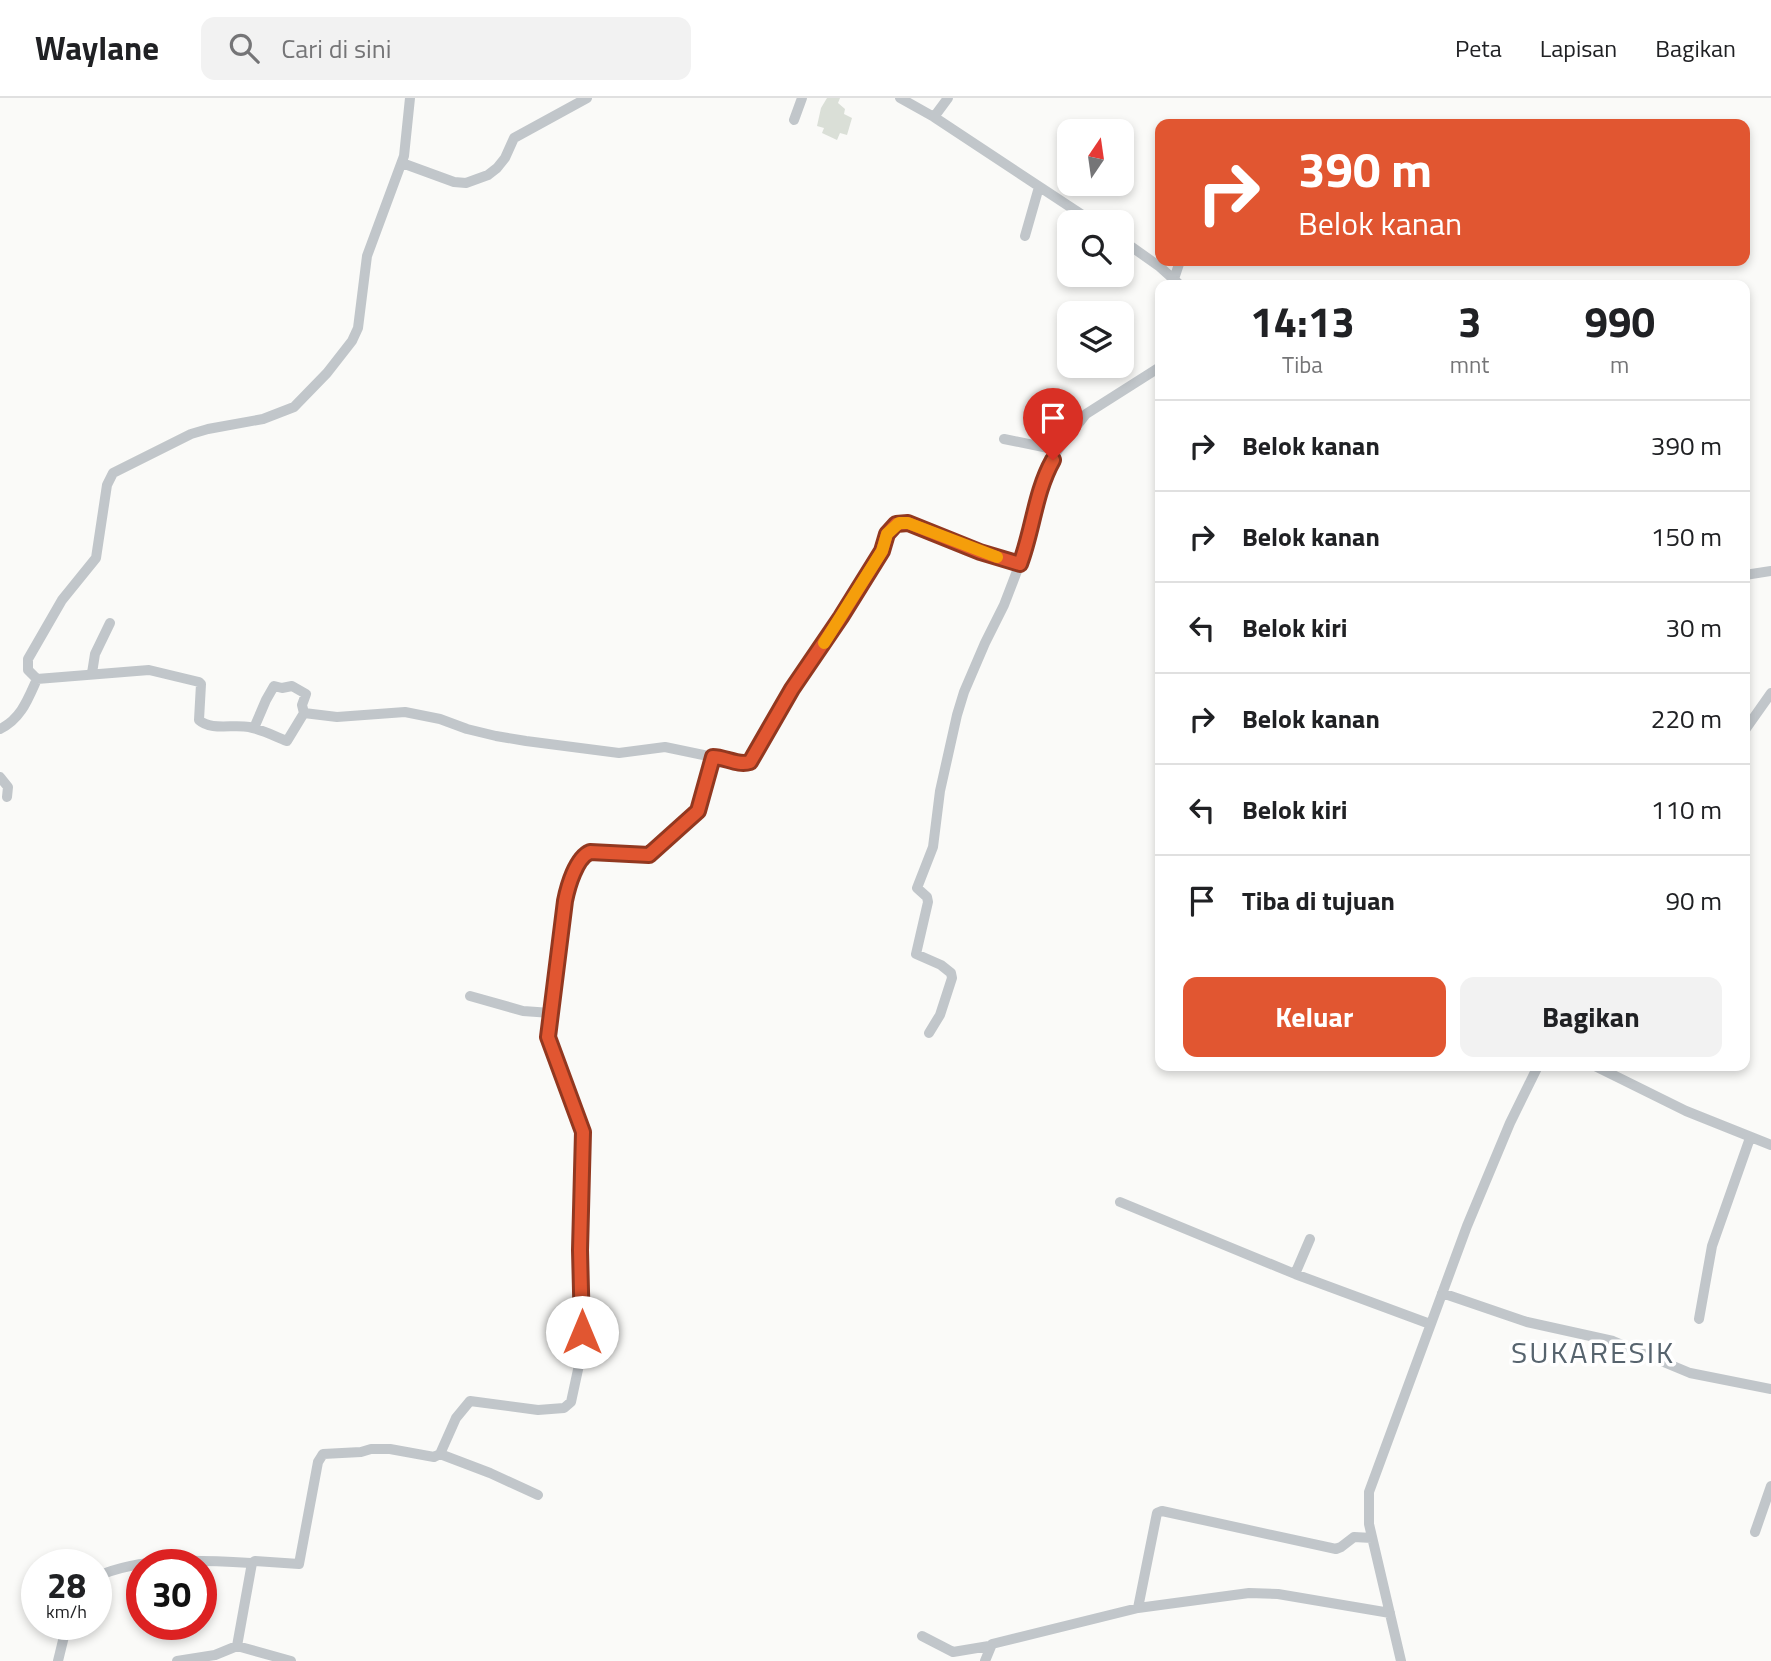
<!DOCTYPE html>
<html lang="id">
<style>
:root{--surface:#fff;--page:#f2f2f2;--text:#202124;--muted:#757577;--line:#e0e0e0;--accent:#e15631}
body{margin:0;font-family:"Titillium Web",sans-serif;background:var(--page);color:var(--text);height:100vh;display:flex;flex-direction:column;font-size:26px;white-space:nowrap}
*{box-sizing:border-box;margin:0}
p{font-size:23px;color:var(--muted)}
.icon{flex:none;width:38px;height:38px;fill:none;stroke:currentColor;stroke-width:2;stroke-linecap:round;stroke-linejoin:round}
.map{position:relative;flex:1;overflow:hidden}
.sheet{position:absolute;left:1155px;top:182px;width:595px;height:791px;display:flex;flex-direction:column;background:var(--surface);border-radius:14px;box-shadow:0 4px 10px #0003}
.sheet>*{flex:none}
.banner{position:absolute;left:1155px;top:21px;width:595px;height:147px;border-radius:14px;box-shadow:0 4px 10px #0003;background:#e15631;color:#fff;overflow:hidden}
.needle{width:46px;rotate:13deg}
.buttons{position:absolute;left:1057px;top:21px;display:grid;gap:14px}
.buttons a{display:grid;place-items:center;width:77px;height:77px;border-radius:14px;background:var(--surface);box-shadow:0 4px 10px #0003;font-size:35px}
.speed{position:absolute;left:21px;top:1451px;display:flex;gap:14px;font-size:35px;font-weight:700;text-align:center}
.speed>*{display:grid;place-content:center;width:91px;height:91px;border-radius:50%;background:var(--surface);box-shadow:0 4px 10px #0003;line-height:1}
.speed small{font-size:18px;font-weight:400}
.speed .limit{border:10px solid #d22;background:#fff;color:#111}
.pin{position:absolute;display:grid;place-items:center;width:60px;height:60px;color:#fff;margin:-72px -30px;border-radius:50% 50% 50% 0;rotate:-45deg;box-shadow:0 0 7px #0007}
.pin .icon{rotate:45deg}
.me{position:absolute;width:77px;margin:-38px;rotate:0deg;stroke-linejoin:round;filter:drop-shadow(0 0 5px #0008)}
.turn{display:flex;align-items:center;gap:24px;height:147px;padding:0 28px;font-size:32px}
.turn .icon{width:91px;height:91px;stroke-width:2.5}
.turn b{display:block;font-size:49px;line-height:60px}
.eta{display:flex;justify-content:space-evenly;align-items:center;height:119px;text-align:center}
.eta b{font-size:42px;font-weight:700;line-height:49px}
.primary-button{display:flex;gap:14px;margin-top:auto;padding:14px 28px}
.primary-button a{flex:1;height:80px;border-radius:14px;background:var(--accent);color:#fff;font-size:28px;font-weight:700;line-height:80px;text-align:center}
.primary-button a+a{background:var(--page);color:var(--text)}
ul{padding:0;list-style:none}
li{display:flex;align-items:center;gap:21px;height:91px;padding:0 28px;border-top:2px solid var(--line)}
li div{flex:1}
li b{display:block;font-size:26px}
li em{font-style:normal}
header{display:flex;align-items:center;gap:42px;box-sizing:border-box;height:98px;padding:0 35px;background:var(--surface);border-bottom:2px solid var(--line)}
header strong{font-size:33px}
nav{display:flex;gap:38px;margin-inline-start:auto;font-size:24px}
.search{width:490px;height:63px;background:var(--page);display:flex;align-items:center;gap:18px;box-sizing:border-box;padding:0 24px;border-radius:14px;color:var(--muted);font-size:26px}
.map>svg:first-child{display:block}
.green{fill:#dadfd7}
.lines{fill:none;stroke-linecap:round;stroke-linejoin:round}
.minor{stroke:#c1c6ca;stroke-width:10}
.route-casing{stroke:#923820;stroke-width:18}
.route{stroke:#e15631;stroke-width:12}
.slow{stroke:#f59e0b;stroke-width:12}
.labels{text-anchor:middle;stroke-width:7;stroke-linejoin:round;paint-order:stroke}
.quarter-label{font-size:30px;letter-spacing:2px;fill:#57646e;stroke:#fff}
</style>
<header>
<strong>Waylane</strong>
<div class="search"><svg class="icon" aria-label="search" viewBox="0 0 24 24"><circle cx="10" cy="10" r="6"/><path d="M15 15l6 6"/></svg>Cari di sini</div>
<nav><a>Peta</a><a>Lapisan</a><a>Bagikan</a></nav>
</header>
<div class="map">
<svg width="1771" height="1563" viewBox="0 0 1771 1563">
<rect width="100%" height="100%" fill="#fafaf8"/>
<path class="green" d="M827,0H840L838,5L845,11L844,16L852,20L847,37L840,35L837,42L822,35L824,30L817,28L821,10Z"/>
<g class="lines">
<path class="minor" d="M900,0L934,19L1093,124
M934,19L948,0
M794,22L802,0
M402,65L454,84L466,85L488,77L497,70L505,60L514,40L587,0
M1025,138L1039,89
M1122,142L1160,169L1180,187
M1174,181L1180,163
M1004,341L1058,352
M1745,477L1771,473
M92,575L95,556L110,525
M37,581L28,572V561L62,502L96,460L107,387L113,375L191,336L208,331L263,321L294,309L327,275L352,243L358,230L367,158L404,58L410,0
M254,630L266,602L274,588L282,590L292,588L306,596L302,607L304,615
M0,631C21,621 28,601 37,581L149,572L199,584L201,586L199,622C211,633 233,626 249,629C263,632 274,638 287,643L304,615L337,619L405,614L440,621L467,631L496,638L526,643L619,655L665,649L713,659
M1745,632L1771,595
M0,679L8,689L7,699
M470,898L523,913L551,915
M929,935L940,917L952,880L951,875L941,867L916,856L928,804L927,799L917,790L933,749L940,693L957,617L964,594L985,545L1004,507L1027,447L1043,380L1058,352L1086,316L1160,269
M1595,968L1686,1013L1771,1047
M1120,1104L1295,1176L1430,1226
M1295,1176L1310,1141
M1442,1195L1527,1224L1613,1243L1690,1275L1771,1291
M1699,1221L1712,1148L1750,1040
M440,1356L490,1375L538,1397
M1755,1434L1771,1388
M96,1479C141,1458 203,1462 252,1465
M1138,1510L1157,1415L1162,1413L1336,1451L1341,1449L1354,1439L1372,1440
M922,1538L953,1554L989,1548
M237,1548L291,1563
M58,1563L67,1526
M177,1563L215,1557L237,1548L252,1465L255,1463L299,1466L318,1364L323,1356L361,1354L371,1351H390L434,1359L440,1356L456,1320L470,1303L538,1312L564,1310L571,1304L579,1267L582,1234L580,1152L584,1034L548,939L565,803L570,785L585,757L590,754L649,757L698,713L713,659H723L744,666L753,660L792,591L841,519L882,453L887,436L896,426L908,425L980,454L1020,466
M985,1563L992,1546L1138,1510L1249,1495L1278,1496L1390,1515
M1401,1563L1369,1426V1394L1467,1128L1510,1025L1538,968"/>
</g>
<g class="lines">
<defs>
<path id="route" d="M582,1234L580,1152L583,1034L548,939L565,803C568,788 576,760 590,754L649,757L698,713L713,659C725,659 738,668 750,664L792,591L841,519L882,453L887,436L896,426L908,425L980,454L1020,466C1033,432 1035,394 1053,362"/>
</defs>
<use href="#route" class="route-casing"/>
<use href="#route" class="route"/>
<path class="slow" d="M824,545L882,453L887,436L899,425H908L997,459"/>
</g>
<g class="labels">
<g class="quarter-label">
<text x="1593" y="1265">SUKARESIK</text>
</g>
</g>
</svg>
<div class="buttons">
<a><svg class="needle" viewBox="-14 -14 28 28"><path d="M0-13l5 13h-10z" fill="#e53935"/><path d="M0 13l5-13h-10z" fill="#757577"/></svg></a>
<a><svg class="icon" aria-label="search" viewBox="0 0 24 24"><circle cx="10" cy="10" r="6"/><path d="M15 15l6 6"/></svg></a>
<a><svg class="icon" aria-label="layers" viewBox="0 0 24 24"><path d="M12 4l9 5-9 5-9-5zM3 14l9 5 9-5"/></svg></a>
</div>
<div class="speed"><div>28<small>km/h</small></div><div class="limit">30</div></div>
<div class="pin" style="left:1053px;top:362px;background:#d93025"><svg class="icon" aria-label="arrive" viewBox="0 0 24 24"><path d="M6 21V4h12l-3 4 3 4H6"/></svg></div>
<svg class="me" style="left:582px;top:1234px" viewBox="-20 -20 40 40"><circle r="19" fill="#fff"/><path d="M0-13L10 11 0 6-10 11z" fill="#e15631"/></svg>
<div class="banner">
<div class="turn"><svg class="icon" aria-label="right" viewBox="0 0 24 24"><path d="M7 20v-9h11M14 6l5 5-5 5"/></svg><div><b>390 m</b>Belok kanan</div></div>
</div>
<section class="sheet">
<div class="eta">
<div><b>14:13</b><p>Tiba</p></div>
<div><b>3</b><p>mnt</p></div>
<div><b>990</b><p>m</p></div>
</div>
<ul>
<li><svg class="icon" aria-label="right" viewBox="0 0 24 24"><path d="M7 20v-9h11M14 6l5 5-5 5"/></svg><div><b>Belok kanan</b></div><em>390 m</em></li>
<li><svg class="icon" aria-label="right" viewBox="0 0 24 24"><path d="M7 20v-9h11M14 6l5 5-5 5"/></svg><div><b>Belok kanan</b></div><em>150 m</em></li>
<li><svg class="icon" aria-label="left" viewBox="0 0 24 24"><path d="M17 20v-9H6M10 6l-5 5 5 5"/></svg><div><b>Belok kiri</b></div><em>30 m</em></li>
<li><svg class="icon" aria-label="right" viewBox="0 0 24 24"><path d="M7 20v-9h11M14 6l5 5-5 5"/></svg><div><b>Belok kanan</b></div><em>220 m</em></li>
<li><svg class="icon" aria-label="left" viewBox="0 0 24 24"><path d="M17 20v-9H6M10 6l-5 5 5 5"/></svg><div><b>Belok kiri</b></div><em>110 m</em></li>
<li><svg class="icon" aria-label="arrive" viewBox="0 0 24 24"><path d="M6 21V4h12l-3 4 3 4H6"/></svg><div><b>Tiba di tujuan</b></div><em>90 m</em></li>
</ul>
<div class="primary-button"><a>Keluar</a><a>Bagikan</a></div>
</section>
</div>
